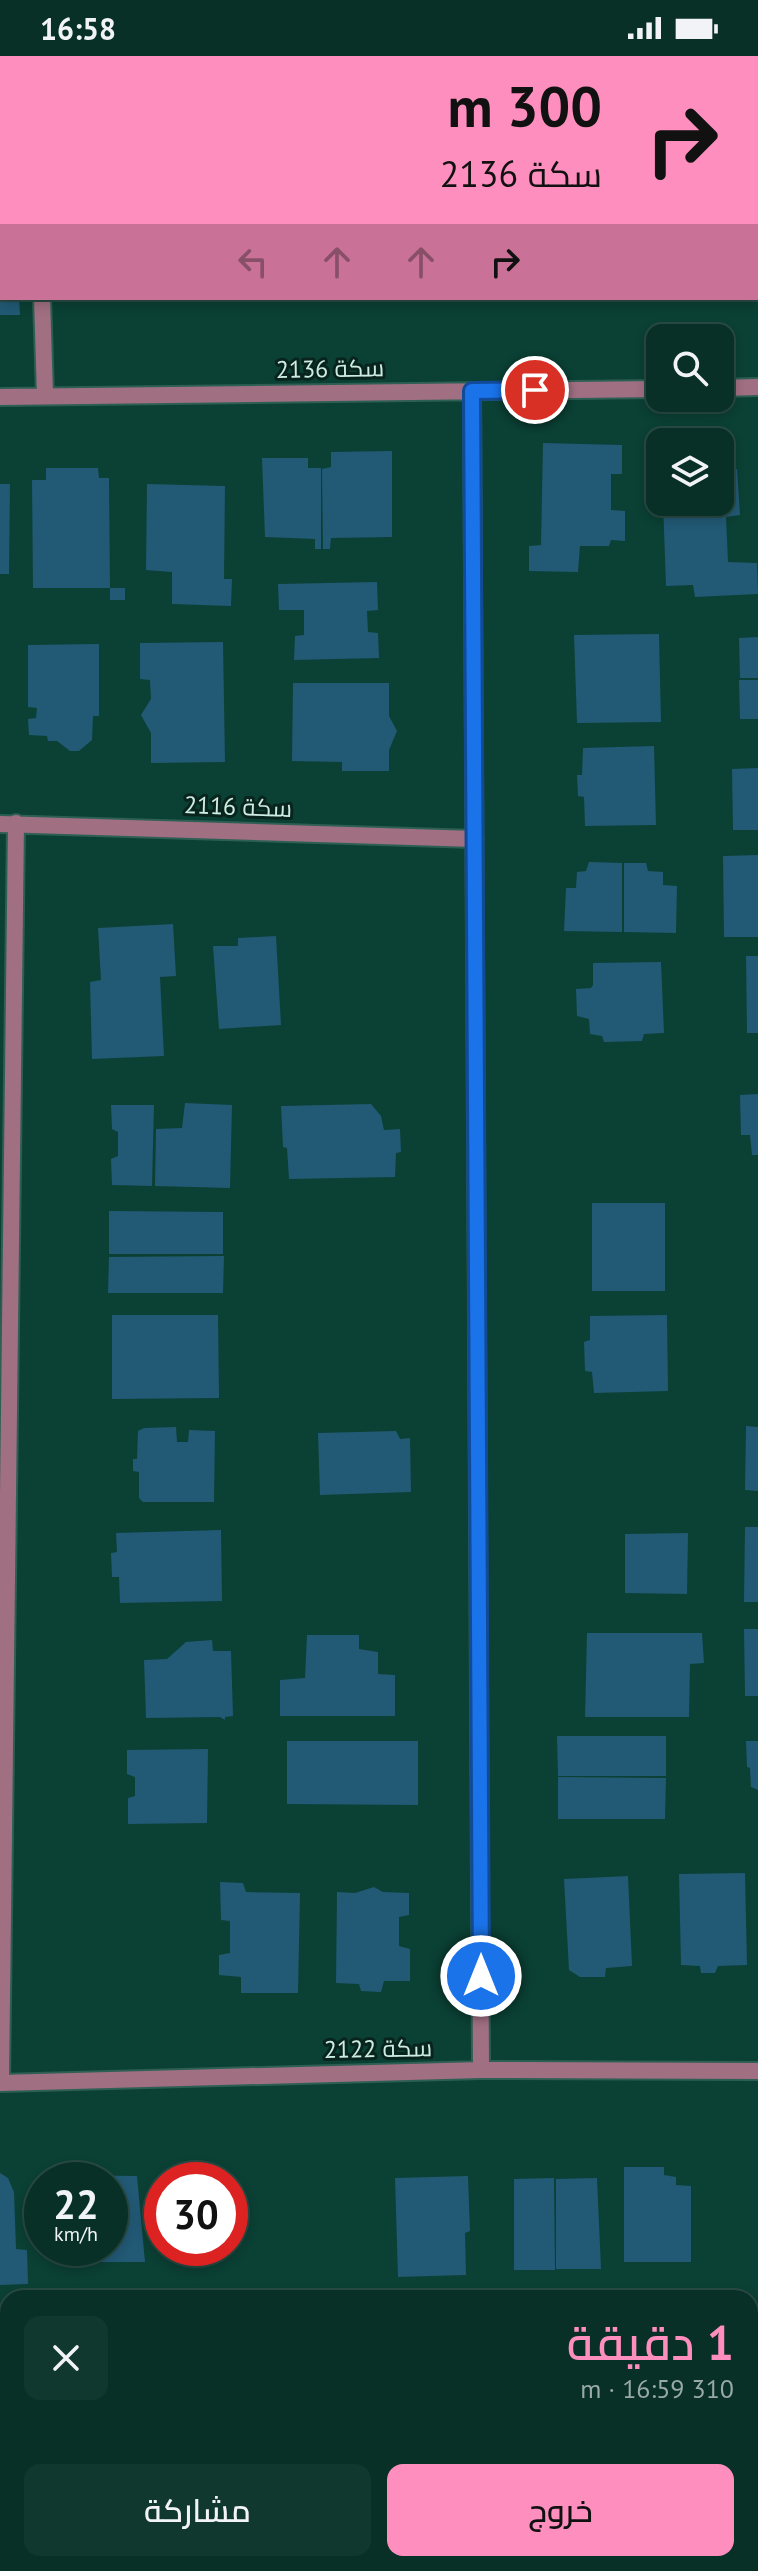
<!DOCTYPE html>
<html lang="ar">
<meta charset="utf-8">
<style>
:root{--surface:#083027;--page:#11382f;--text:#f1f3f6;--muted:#98a9a7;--line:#294b44;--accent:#fd8ebe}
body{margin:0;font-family:"PT Sans",Cairo,sans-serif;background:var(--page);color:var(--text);direction:rtl;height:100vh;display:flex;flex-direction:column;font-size:30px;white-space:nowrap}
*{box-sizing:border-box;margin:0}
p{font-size:26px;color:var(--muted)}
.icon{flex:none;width:44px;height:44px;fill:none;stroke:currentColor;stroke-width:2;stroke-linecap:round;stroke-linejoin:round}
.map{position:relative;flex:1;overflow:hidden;direction:ltr}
.panel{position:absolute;left:0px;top:2234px;width:758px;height:282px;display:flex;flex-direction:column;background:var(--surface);border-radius:24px 24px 0 0;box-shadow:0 4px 12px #0003,0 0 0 2px var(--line);direction:rtl}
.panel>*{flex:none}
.hud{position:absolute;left:0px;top:0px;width:758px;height:244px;box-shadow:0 4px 12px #0003,0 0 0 2px var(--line);direction:rtl;background:#fd8ebe;color:#111;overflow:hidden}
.tools{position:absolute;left:646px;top:268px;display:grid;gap:16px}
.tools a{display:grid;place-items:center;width:88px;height:88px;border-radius:16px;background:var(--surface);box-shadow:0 4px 12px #0003,0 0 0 2px var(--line);font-size:40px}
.speed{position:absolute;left:24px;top:2106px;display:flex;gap:16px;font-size:40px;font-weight:700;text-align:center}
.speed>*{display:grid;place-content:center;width:104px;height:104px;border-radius:50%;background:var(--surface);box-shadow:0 4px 12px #0003,0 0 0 2px var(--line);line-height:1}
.speed small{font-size:20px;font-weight:400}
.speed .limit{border:12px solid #d22;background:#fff;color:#111}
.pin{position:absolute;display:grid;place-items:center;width:68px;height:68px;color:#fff;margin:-34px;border:4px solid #fff;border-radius:50%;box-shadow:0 2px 8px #0007}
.me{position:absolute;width:88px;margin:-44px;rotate:0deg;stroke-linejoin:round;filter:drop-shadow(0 0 6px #0008)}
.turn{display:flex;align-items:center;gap:28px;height:168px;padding:0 24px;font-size:36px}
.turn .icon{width:104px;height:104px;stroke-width:2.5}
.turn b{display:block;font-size:56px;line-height:68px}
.lanes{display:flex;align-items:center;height:76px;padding:0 24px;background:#0003;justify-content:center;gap:40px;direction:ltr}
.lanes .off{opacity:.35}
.round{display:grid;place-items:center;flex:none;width:84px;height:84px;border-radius:16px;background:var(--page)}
.summary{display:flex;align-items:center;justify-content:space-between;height:136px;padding:0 24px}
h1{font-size:48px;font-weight:600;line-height:60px;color:var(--accent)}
.cta{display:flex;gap:16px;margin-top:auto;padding:16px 24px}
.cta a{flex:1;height:92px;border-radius:16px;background:var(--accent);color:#111;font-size:32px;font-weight:600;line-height:92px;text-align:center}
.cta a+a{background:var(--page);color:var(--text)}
.status{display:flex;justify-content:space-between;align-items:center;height:56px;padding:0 40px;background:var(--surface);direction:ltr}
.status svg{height:22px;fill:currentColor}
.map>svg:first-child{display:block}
.building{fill:#225975}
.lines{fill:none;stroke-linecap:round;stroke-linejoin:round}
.street-casing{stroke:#2e5f54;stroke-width:20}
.secondary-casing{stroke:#2e5f54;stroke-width:20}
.street{stroke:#a06f82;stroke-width:16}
.secondary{stroke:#db8dad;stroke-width:16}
.route-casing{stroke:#114b97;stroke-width:20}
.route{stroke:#1a73e8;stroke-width:14}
.labels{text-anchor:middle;stroke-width:6;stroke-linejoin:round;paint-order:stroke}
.street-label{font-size:24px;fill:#cdede3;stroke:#08241d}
</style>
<div class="status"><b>16:58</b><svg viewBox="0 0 49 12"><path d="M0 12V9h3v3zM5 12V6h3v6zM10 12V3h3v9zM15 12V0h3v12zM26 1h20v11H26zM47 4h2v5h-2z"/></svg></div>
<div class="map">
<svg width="758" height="2515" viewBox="0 0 758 2515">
<rect width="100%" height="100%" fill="#0b4034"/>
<path class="building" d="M0,242H19L20,259H0Z
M543,387L622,389V418H611V454L625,455V485L611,484L609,490H580L578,516L529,515V490L541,489Z
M392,395V481L331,482L330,493H323L322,413L331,411V396Z
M262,402H308V412H321V493H315V483L265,481Z
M46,412H98L99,422H109L110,532H125V544H110V532H33L32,424H46Z
M720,413H737L740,459L726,461L728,506L757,507L758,538L695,541L693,529L666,530L663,446H720Z
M0,428H10L9,518H0Z
M147,428L225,430L224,523H232L231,550L172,548V516L146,514Z
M377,526L378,554L367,555L368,576L378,577L379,602L294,604L295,580L304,579V554H279L278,528Z
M659,578L661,666L577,667L574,579Z
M758,581V622H740L739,582Z
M223,586L225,706L151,707V677L141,659L151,643L150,624L140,623V587Z
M99,588V660H93L92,684L79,695H70L57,685H48L47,680L29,679L28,663L36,662L37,652L28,651V589Z
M739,624H758V663H740Z
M293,627H389V660L397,675L389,694V715H342V706L292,705Z
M654,690L656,769L585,770L584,741L578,740L577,719H582L583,692Z
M758,712V774H733L732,713Z
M758,799V881H724L723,800Z
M589,806L622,807V876L564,875L566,832H576L577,816L586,815Z
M624,807H646L648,815L663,816V829L677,830L676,877L624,876Z
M173,868L176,920L160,921L164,1000L92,1003L90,926L101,924L98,872Z
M276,880L281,969L219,973L213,890H238V882Z
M746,900H758V977H747Z
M661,906L664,977L644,978L642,985L604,986L602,980L590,978L589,963L577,960L576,933L591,932L593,929V907Z
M758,1038V1099H752L750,1079H741L740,1039Z
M185,1047L232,1049L230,1132L155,1130L156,1073L182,1072Z
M371,1048L381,1060L384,1074L400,1073L401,1096L396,1097L395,1121L289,1123L287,1092L283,1091L281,1050Z
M111,1049H154L152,1130L112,1129L111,1103L118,1100V1076L112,1073Z
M592,1147H665V1235H592Z
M109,1155L223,1156V1198H109Z
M224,1200L223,1237H108L109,1201Z
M112,1259H218L219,1342L112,1343Z
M667,1259L668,1335L594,1337L592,1316L585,1315L584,1286L590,1284V1260Z
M746,1370L758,1371V1435L745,1434Z
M176,1371L177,1386H188L189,1374L215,1375L214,1446H143L139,1442V1416L133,1415V1403H137L138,1375L144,1372Z
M396,1375L400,1383L410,1382L411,1436L320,1439L318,1377Z
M745,1471H758V1546H744Z
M221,1474L222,1545L120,1547L119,1521H112L111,1497L117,1496L116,1477Z
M688,1477L687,1538L625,1537V1478Z
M744,1573H758V1640H745Z
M587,1577H702L704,1607L690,1608L689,1661H585Z
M307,1579H359V1593L378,1596V1618L395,1619V1660H280V1624L305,1622Z
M212,1584L213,1595H231L233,1660L225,1661V1664L220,1661L146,1662L144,1604L167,1603L186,1586Z
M557,1680H666V1720H558Z
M287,1685H418V1749L287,1748Z
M746,1685H758V1734L751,1731L750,1712L747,1711Z
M208,1693L207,1767L128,1768V1742L135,1740V1721L127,1718V1694Z
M558,1721L666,1722L665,1763H558Z
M745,1817L747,1909L718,1910L715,1917H701L700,1910L681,1909L679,1818Z
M628,1820L632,1910L606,1912L605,1921H580L569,1914L564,1823Z
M220,1826L243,1827L246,1836L300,1837L298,1937H241V1921L219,1919V1899L230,1897V1865L221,1864Z
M374,1831L383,1836L409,1837V1859L399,1861V1890L410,1893V1925H384L381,1936L361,1935L359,1928L336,1927L337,1836L355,1837Z
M624,2111H664V2119L676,2121V2129L691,2130V2206H624Z
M0,2117L8,2122L14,2136L16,2193L27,2194L28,2228L0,2229Z
M58,2119L137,2120L145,2206H82V2192H110V2124H58Z
M468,2120L470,2175L465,2177L466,2219L398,2221L395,2122Z
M554,2122L555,2214H514V2123Z
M597,2122L601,2213H556V2123Z
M0,2283H8L4,2382L0,2383Z
M752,2307H758V2389H753Z"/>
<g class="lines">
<defs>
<path id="street" d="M33,0V2
M42,242L45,340
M720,332L758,331
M472,335L481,2014
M0,341L660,333
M0,768L475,783
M1,2026L16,767
M0,2027L481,2014L758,2015
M512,2508V2515"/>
<path id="secondary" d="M750,2498H758
M0,2507H8"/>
</defs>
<use href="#street" class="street-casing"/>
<use href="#secondary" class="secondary-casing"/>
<use href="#street" class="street"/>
<use href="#secondary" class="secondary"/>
</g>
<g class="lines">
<defs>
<path id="route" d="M481,1920L472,335L535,334"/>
</defs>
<use href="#route" class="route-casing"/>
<use href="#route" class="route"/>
</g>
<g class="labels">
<g class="street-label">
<text transform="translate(330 313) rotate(-1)" y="8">سكة 2136</text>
<text transform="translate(238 751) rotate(2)" y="8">سكة 2116</text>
<text transform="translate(378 1993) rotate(-1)" y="8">سكة 2122</text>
</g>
</g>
</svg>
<div class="tools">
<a><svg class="icon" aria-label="search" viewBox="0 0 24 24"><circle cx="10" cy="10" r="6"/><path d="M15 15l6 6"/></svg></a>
<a><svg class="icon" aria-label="layers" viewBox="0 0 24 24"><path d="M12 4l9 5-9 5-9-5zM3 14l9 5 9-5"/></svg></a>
</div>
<div class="speed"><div>22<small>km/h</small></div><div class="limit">30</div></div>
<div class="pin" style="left:535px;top:334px;background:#d93025"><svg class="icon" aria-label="arrive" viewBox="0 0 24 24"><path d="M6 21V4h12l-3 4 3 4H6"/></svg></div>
<svg class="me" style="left:481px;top:1920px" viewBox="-20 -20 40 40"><circle r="17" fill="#1a73e8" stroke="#fff" stroke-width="3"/><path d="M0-11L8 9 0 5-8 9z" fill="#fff"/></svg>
<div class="hud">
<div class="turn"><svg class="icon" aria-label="right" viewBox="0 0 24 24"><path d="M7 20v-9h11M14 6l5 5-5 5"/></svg><div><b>300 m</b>سكة 2136</div></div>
<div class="lanes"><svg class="icon off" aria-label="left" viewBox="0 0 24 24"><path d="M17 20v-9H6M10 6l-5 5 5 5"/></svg><svg class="icon off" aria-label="ahead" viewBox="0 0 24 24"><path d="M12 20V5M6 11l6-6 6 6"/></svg><svg class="icon off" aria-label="ahead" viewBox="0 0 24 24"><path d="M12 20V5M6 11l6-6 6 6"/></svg><svg class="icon" aria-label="right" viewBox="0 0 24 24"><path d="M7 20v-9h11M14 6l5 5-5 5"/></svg></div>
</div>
<section class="panel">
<div class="summary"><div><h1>1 دقيقة</h1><p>310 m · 16:59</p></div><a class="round"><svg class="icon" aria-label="close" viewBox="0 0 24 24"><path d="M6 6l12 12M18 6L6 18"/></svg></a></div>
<div class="cta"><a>خروج</a><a>مشاركة</a></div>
</section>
</div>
